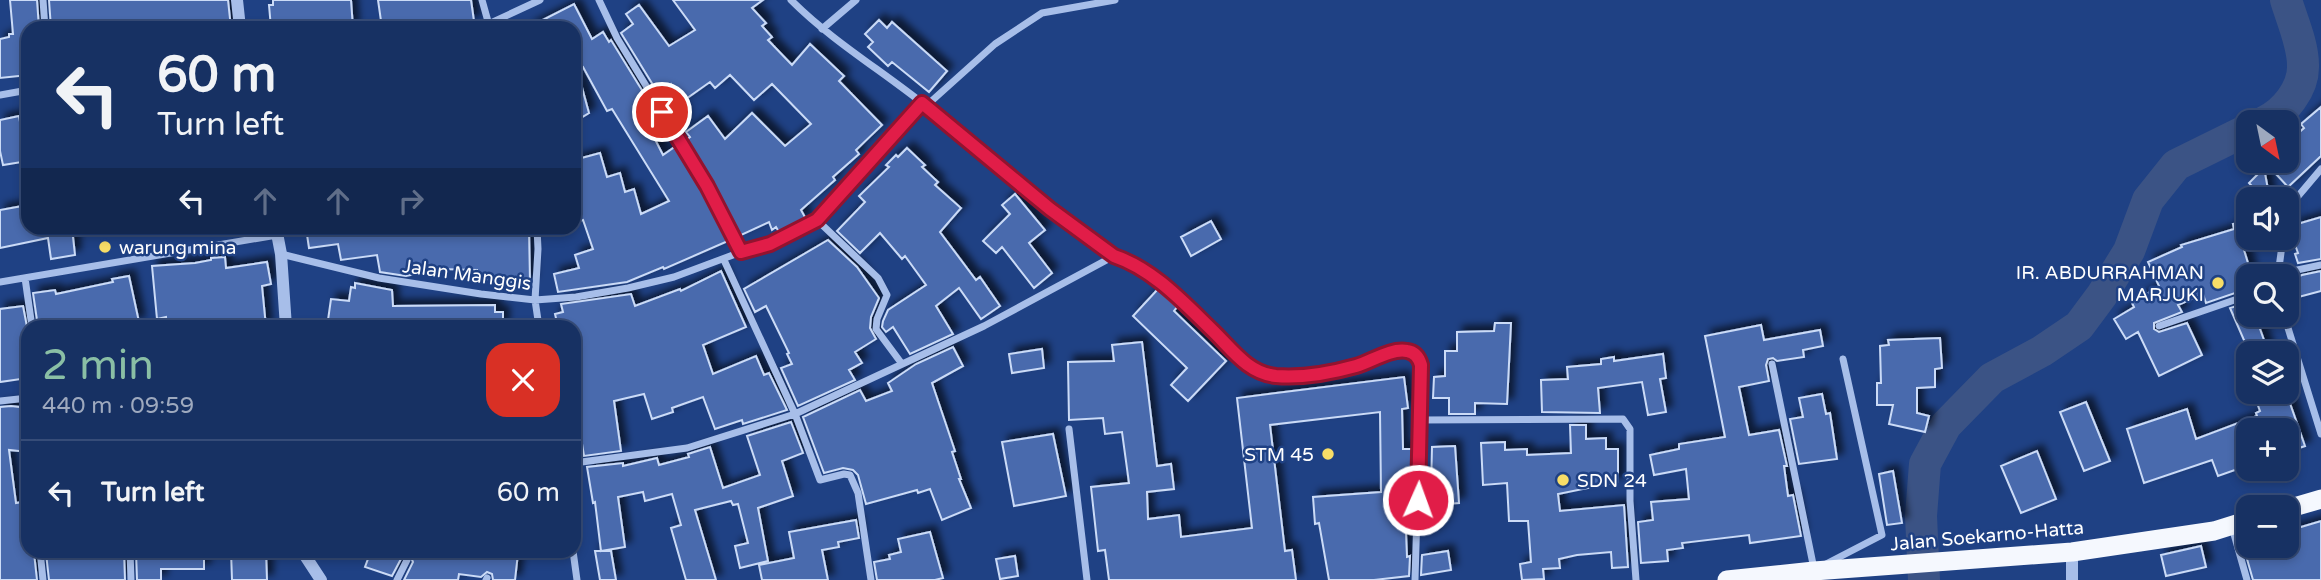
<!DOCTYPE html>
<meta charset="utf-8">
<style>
:root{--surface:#173163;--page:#243d6c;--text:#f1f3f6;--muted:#9ea9be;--line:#364c78;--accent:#8abfa5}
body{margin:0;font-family:"Varela Round",sans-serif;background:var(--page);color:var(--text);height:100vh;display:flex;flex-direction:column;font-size:26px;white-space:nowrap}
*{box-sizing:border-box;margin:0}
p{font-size:23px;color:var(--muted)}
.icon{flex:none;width:38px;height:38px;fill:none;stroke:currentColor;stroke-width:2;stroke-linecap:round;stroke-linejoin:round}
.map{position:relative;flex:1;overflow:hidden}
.panel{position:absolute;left:21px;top:320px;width:560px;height:238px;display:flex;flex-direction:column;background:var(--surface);border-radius:21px;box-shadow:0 4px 10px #0003,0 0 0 2px var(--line)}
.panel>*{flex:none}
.top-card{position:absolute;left:21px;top:21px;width:560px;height:214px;border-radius:21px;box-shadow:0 4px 10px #0003,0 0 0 2px var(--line);background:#173163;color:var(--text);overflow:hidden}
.needle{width:46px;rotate:147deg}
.buttons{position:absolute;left:2236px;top:110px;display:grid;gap:14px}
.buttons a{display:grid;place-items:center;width:63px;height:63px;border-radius:14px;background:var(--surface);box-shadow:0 4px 10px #0003,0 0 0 2px var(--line);font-size:35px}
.pin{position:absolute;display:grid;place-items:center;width:60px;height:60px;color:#fff;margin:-30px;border:4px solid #fff;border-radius:50%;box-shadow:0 2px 7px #0007}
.me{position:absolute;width:77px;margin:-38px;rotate:2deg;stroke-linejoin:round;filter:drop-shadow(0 0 5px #0008)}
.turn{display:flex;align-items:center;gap:24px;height:147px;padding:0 21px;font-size:32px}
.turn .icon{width:91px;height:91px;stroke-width:2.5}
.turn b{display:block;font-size:49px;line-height:60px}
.lanes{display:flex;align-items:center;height:66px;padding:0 21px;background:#0003;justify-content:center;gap:35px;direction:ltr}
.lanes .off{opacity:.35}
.round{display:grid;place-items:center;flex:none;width:74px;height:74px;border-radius:21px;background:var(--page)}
.headline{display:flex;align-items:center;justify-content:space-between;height:119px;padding:0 21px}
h1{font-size:42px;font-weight:600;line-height:52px;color:var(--accent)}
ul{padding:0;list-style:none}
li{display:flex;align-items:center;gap:21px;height:105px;padding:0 21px;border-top:2px solid var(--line)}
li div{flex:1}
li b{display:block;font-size:26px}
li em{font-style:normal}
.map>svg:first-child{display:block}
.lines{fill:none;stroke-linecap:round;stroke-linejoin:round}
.river{stroke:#3b5385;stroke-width:32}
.building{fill:#486aad;stroke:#cbdbf7;stroke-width:2;filter:url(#shadow)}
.minor{stroke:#a7bee9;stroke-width:7}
.tertiary{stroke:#a7bee9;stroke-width:12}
.trunk{stroke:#f5f8fe;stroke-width:19}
.route-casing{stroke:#92132f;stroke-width:18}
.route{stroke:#e11d48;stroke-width:12}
.poi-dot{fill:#f7dd67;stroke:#1f4184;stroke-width:2.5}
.labels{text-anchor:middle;stroke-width:5;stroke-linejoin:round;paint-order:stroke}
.poi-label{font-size:19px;fill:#fff;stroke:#1f4184;text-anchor:start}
.street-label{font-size:19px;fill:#fff;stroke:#1f4184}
</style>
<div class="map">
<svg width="2321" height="580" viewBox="0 0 2321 580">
<defs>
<filter id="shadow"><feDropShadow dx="6" dy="-6" stdDeviation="3.5" flood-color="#0009"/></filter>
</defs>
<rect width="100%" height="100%" fill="#1f4184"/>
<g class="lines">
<path class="river" d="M2264,122C2284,113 2304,89 2303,65C2303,44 2292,20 2286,0
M1924,580L1921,516L1925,464L1946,425L1992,378L2042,351L2079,326L2102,295L2129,251L2148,200L2176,165L2249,129"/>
</g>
<path class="building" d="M10,0H37L39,28H28V75L0,78V39L9,37V34H13Z
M49,0H228L231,28H51Z
M273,0H351L353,28H271L269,5H273Z
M378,0H471L474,21L434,28H382Z
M673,0H763L752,8L766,23L762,26L772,37L768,40L792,65L810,44L844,76L839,81L882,125L856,150L859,154L833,177L835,180L801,210L806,219L779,232L776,227L772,230L769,222L739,236L712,183L686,140L690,137L686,132L708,116L725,139L752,113L785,146L811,124L772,84L754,100L730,75L715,88L710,82L683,101L671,84L658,93L621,33L633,24L626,14L639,5L669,46L695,30Z
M574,4L592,39L603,32L609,42L611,40L648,100L644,103L646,106L640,110L663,155L676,146L702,189L728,241L664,269L663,267L627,282L558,292L554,274L579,268L575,255L593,249L583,220L574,222V160L600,153L607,177L620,173L625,192L634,189L641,214L669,201L612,109L607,111L583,67L574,70V28H527Z
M879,20L887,28L892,22L947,71L929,92L892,62L888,66L868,47L873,42L865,34Z
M578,73L589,113L579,119L574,110V74Z
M2321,107V156L2288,187L2264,161H2287V143L2304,128L2301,124Z
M19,116L20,122L28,121V161L3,165L0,151V120Z
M907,148L925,165L922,167L938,182L935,185L961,208L940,232L976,280L980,277L1000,306L981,319L959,288L936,306L953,334L910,354L893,327L886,332L882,327L883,321L888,310L926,285L905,256L902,259L880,233L860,253L837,231L865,202L859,196L889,167L886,165L896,155L898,157Z
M2264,168L2270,200H2265L2249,183Z
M1015,194L1045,230L1029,243L1052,273L1034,288L1002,247L996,253L983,241L1010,214L1002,205Z
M28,205V228H72L75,255L51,259L48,238L0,248V210Z
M2321,217V259L2298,263L2295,254L2298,253L2292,236L2297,235L2294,225Z
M1211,221L1221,239L1191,256L1181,237Z
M2249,221V249L2244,250L2252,276L2240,282L2244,290L2206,303L2203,294L2178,305L2182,312L2154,323V329L2159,332L2187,323L2202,355L2159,376L2138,332L2126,339L2114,319L2134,307L2132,303L2159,286L2148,262L2182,247L2181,245L2234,229L2233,224Z
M306,228H529L530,282H510V278L478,280L477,270L439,269L406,276L380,272L377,255L341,260L338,244L309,248Z
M828,240L857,267L879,298L871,317L870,328L876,339L855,352L862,363L849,370L855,380L798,406L781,368L792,364L787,354L789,353L766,306L755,312L744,289Z
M225,257L226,268L267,262L271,284L262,286L266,327H167L166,317L157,319L152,266L195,263L211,260V258Z
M721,271L746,327L703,345L713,374L756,356L764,375L769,373L787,410L743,424L742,420L715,429L703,397L672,408L673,412L652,419L644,394L614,401L621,451L584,456L574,394V327H558L555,314L563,312L561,304L631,294L635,306L680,289L681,291Z
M2321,271V291L2291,299L2288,284L2298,281L2297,278L2302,275Z
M129,276L139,322L120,325L119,322L94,327H38L33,293L55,290L56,294L113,282L112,279Z
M355,283L392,290L393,306L495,305V312H503V327H327L331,299L349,301L351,287L355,288Z
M1158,289L1177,307L1174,311L1226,361L1188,401L1171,385L1187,368L1133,316Z
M2249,302V315H2255L2269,354H2250L2230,308Z
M23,306L28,332V378L0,382V309Z
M1495,323H1511L1507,404L1475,403V414H1449V398H1433L1434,377L1445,376V351H1457V332L1494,331Z
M1761,325L1764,340L1820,330L1823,346L1803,350L1804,357L1777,361L1773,358L1768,359L1766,365L1769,381L1739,387L1749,435L1779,430L1787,466H1784L1788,496L1793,495L1801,536L1750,543L1749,535L1682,543L1683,548L1667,550L1668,561L1641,563L1638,522L1653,520L1651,502L1689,499L1686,469L1654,475L1650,455L1679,449V444L1725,437L1705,336Z
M1940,338L1942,368L1935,369V387L1917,388V413L1929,416L1925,432L1889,424L1893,405H1877V383H1881L1880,346L1889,345L1888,340Z
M1142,342L1157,466L1171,464L1174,489L1147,492L1148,519L1179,515L1181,537L1252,528L1237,398L1404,377L1408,408L1402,409L1403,449H1413L1411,507H1405L1407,557L1410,556L1409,576L1374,580H1329L1319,523L1315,524L1313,497L1381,492L1380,412L1270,425L1285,551L1292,550L1296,580H1109L1105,550L1098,551L1091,487L1129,483L1122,432L1105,434L1103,418L1069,420L1068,362L1114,361L1112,345Z
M953,347L963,366L932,383L955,451L952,452L961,479H959L971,508L942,520L930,489L918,493L917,490L866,504L858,475L853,470L843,468L824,473L803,417L860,390L866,401L892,391L888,383L916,364Z
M1042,349L1044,368L1012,373L1009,354Z
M1663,354L1666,378L1660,379L1666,412L1648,415L1642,382L1598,388L1600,413L1542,412L1541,380L1568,379L1567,367L1601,364V359L1614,357V361Z
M2253,392H2286L2305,446L2287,452V430H2249V465L2218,476L2212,460L2144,483L2127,429L2187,409L2196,439L2257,416L2256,413L2260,411Z
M1822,394L1826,414L1830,413L1837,459L1799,464L1790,419L1803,417L1799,398Z
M2086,402L2110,461L2084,471L2060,412Z
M11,406L28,408V452L9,450L16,503L28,501V553H34L37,580H0V407Z
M791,422L803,453L782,461L793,496L758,508L768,561L740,568L735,546L748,543L738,504L733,505L731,501L695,510L716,580H686L671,528L681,525L672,494L645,501L643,492L618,497L625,547L601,551L595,502L593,503L587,467L623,463V466L657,458L659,465L689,457L688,454L710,447L723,488L760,475L747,436Z
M1570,425H1586V439L1606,438V449H1618V482L1558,494L1560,511L1624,505L1628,567L1612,568L1611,552L1577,555L1559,559L1560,568L1543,569L1544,579L1522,580L1520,564L1531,562L1528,521H1509L1507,483L1483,485L1481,443L1505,442V450L1527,449V455L1571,453Z
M1053,434L1066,496L1014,506L1002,442Z
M1455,446L1459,503L1423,506L1424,491L1431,490L1432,447Z
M2037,451L2056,499L2021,513L2001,466Z
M1893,471L1902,523L1887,525L1879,474Z
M856,520L859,538L838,542L839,547L822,550L828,580H762L759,565L794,558L789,532Z
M2321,521V580H2253L2245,552L2266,546H2287V541L2294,539L2291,530Z
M930,532L943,578L935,580H877L874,562L890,559L889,555L901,552L898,539Z
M2201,546L2206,567L2166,576L2161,555Z
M66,551H124L125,580H49L46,553Z
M136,551H204V569H161V580H137Z
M231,551H266L267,580H232Z
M371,551L518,553L515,580H493L492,574L487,572L481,577L459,574L458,580H404L413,562L410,555L406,554L402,557L392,576L365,567Z
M595,551H611L616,580H600Z
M1448,551L1451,570L1421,575L1422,555Z
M1015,556L1018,576L1000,579L996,559Z"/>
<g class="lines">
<path class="minor" d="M43,0L45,28
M482,0L489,25
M599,0L617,38L707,186L741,252
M791,0C832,41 881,70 926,106C989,156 1049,209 1114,256C1154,270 1185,304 1215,333C1233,350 1247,372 1274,376C1297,379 1336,372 1358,366C1373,361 1393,347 1409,351C1421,355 1421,366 1421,377L1415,580
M480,28L540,0
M822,29L856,0
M0,95L28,90
M926,106L995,44L1042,13L1115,0
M2287,216L2294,201L2321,169
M817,220L878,278L887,295L877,319L876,329L902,364
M537,228L538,249L535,300L539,327
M281,254L379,278L481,294L535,300L576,297L628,288L674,277L741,252L770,244L817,220L922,103
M724,260L795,414L820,480L844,474L850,475L858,493L871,580
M2278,274L2321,265
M2278,275L2283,238
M25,278L32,327
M0,282L277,235
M2284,315L2321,434
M2159,326L2249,295
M1772,364L1814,569
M0,401L28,398
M1420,420L1623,419L1630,429V501L1636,580
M1069,429L1087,580
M574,463L687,448L795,414L984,326L1114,256
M2232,527L2247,580
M40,551L43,580
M130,551L131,580
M573,551L577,580
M1826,564L1882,535L1843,359
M397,580L407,560
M486,580L487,578"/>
<path class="tertiary" d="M237,0L240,28
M276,228L281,254L286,327
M302,551L321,580
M2072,580V552"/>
<path class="trunk" d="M2287,509L2321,499
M1727,580L1814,571L2072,552L2214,531L2249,520"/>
</g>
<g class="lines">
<defs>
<path id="route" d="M662,112L707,186L741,252L770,244L817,220L922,103L1050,209L1114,256C1153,269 1183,302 1212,330C1231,348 1247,373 1276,376C1301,378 1331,373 1356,366C1371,362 1390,348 1407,351C1415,352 1419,358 1421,365L1418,500"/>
</defs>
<use href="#route" class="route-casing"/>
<use href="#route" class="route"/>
</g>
<g class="poi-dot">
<circle cx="105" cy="247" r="7"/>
<circle cx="2218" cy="283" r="7"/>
<circle cx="1328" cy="454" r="7"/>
<circle cx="1563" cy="480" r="7"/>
</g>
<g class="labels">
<g class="poi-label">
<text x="119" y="254">warung mina</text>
<text x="2204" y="279" text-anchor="end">IR. ABDURRAHMAN<tspan x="2204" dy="22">MARJUKI</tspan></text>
<text x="1314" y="461" text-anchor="end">STM 45</text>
<text x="1577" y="487">SDN 24</text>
</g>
<g class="street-label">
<text transform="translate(467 274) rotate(8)" y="7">Jalan Manggis</text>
<text transform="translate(1987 535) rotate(-5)" y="7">Jalan Soekarno-Hatta</text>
</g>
</g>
</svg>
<div class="buttons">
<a><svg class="needle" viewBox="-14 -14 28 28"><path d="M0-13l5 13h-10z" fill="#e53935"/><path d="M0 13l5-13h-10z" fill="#9ea9be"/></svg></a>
<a><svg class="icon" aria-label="sound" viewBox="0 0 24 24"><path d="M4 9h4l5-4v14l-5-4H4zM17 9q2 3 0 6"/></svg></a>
<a><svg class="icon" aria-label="search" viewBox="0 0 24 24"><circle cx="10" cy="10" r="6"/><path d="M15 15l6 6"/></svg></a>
<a><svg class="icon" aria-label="layers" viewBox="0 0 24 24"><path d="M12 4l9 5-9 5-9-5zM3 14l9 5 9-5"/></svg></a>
<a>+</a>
<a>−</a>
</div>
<div class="pin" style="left:662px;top:112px;background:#d93025"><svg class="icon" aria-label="arrive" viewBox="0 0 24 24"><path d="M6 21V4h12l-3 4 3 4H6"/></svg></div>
<svg class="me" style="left:1418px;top:500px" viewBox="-20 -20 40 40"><circle r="17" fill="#e11d48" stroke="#fff" stroke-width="3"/><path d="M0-11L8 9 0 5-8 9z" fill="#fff"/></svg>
<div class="top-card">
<div class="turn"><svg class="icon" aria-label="left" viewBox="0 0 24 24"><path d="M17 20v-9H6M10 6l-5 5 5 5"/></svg><div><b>60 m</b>Turn left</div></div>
<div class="lanes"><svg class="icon" aria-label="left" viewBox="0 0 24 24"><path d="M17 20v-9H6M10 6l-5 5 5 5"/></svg><svg class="icon off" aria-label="ahead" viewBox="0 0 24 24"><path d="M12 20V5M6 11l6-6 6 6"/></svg><svg class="icon off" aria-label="ahead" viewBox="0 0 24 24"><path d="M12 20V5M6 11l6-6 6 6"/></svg><svg class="icon off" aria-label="right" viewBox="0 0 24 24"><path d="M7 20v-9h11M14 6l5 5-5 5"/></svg></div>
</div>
<section class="panel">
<div class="headline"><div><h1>2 min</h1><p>440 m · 09:59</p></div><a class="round" style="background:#d93025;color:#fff"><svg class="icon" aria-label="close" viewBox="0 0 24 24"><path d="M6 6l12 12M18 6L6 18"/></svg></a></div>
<ul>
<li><svg class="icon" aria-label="left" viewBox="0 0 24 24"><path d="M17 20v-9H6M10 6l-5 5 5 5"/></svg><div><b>Turn left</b></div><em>60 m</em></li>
</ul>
</section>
</div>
